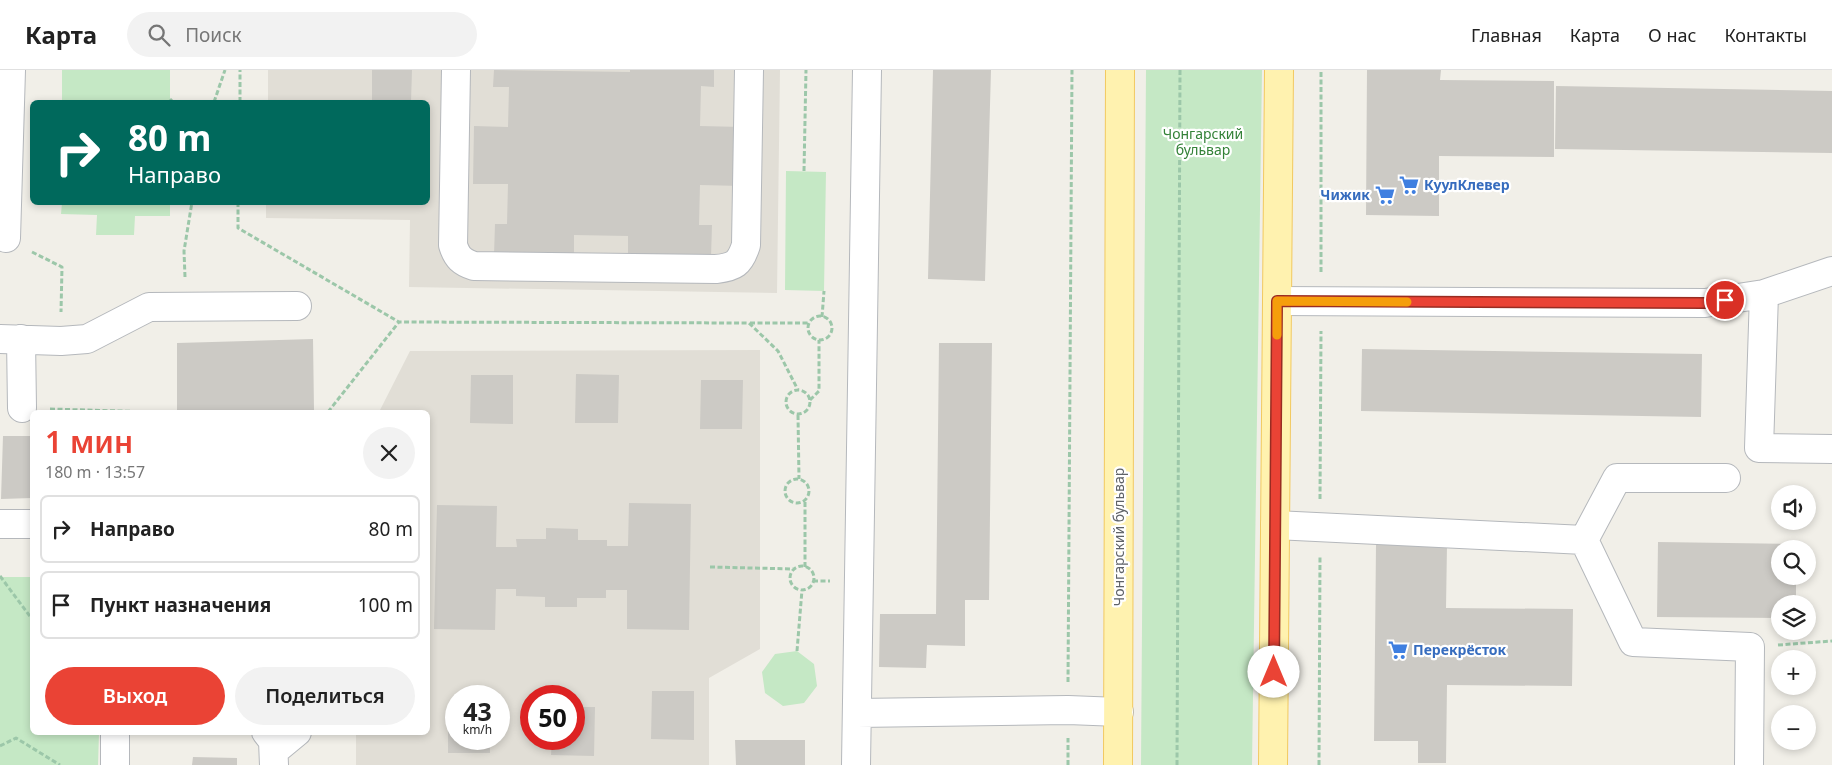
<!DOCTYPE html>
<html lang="ru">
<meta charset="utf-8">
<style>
:root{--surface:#fff;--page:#f2f2f2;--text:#222;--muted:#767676;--line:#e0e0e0;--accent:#ea4335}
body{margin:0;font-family:"Noto Sans",sans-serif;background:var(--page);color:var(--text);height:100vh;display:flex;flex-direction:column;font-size:19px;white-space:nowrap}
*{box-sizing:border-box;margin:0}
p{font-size:16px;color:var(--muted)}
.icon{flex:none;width:28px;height:28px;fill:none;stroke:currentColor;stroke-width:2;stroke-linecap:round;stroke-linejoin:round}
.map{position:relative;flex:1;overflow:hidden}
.panel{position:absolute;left:30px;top:340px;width:400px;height:325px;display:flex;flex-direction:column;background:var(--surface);border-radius:8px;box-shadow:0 2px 8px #0003}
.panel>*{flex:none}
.guide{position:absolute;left:30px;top:30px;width:400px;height:105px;border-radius:8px;box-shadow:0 2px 8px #0003;background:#00695c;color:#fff;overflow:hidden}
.controls{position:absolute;left:1771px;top:415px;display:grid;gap:10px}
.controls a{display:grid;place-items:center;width:45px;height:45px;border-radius:50%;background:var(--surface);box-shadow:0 2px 8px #0003;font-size:25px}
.speed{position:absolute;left:445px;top:615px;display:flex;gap:10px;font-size:25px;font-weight:700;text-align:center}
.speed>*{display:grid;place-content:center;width:65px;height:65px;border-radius:50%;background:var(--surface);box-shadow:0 2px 8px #0003;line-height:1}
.speed small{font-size:12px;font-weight:400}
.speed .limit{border:8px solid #d22;background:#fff;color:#111}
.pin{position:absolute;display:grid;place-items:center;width:42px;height:42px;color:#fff;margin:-21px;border:2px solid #fff;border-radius:50%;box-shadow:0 1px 5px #0007}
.me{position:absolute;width:55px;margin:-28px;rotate:0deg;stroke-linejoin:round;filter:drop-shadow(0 0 4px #0008)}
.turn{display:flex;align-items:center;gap:18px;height:105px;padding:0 15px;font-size:22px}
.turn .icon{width:65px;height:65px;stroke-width:2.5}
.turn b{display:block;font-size:35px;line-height:42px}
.round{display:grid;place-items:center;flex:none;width:52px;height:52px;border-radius:26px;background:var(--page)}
.summary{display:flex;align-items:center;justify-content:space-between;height:85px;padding:0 15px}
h1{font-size:30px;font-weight:600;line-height:38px;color:var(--accent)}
.cta{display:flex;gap:10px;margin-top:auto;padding:10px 15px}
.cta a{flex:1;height:58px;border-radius:30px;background:var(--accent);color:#fff;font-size:20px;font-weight:600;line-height:58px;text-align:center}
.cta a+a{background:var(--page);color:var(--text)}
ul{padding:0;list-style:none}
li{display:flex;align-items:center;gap:15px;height:68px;margin:0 10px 8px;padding:0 5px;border:2px solid var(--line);border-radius:8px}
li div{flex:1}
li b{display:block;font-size:19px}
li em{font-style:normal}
header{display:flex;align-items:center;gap:30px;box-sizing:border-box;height:70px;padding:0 25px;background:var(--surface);border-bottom:1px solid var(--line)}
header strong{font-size:24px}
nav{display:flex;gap:28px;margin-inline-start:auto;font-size:18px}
.search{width:350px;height:45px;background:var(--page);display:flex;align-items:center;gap:12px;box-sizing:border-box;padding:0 18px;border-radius:28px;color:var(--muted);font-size:19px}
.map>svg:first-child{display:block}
.education{fill:#e1ded6;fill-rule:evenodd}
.green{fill:#c5e8c5}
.building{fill:#cccac5}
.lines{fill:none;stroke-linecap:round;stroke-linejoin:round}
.minor-casing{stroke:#b5b8bc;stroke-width:30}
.major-casing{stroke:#f2c960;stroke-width:30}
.path{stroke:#9cc7a9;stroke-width:3;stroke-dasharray:5 2.5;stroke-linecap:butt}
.minor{stroke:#fff;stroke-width:28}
.major{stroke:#fff2af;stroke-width:28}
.route-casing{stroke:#982c22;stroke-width:12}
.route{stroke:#ea4335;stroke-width:9}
.slow{stroke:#f59e0b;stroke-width:9}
.labels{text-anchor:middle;stroke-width:4.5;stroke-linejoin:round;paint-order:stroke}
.park-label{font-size:14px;fill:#348238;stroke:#fff}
.shop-label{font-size:14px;font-weight:bold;fill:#366cbe;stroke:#fff;text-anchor:start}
.street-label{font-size:14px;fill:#5f6368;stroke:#fff}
</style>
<header>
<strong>Карта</strong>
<div class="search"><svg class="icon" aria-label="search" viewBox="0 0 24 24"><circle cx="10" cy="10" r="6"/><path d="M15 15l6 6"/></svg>Поиск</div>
<nav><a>Главная</a><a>Карта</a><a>О нас</a><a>Контакты</a></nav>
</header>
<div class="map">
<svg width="1832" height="695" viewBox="0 0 1832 695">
<rect width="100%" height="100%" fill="#f1efe8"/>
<path class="education" d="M268,0H780L777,223L409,217L410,150L266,148V133L428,132V32H268Z
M760,280V579L709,608V695H356V663L428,662V342H379L410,281ZM456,626H499V669H456ZM531,626H574V669H531Z"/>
<path class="green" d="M62,0H170V32H62Z
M1146,0H1262L1252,695H1141Z
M786,101L826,102L824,221L785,220Z
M62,133H170V146H135L134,165H96L97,145L61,144Z
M0,507H32V662L99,663L98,695H0Z
M797,581L814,594L817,616L804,633L783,636L765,623L762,602L775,584Z"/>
<path class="building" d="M372,0H412L411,32H372Z
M494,0L630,2V0H714V17L701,16L700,56L742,57V116L700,115L699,155H712L711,187L628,186V166L574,165V186L494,185L495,154H507L508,114H473L474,56L508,57L509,17H493Z
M933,0H991L985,211L928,209Z
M1367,0H1441L1440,10L1554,11V87L1439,86V146L1366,145Z
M1556,16L1832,21V83L1555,79Z
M313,269L314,340L177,342V273Z
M939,273H992L989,530H965V576L927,575L926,598L879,597L880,544H936Z
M1362,279L1702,284L1701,347L1361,341Z
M576,304L619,305L618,353H575Z
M471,305H513V354L470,353Z
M701,310H743L742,359H700Z
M3,366H32V428L1,429Z
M629,433L691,434L689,560L627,559V520H606V528H577V537H545V527L516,526V519H496L495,560L434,559L437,435L497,436L496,477H517L516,469H546V458L578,459V470H607V476H628Z
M1658,472L1797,474V479H1780V506H1796V534H1780V548L1657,547Z
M1376,475H1447L1446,538L1573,539L1572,616L1447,615L1446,693H1418V671H1374Z
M652,621H694V670L651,669Z
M448,634H456V669H490V683H448Z
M574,637H595L594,686L551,685L552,669H574Z
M735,670H805V695H736Z
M193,687L237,688V695H192Z"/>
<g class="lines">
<defs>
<path id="minor" d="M456,0L453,175C457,188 462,192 474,196L716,199C734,197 740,194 746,175L749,0
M6,168L11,0
M1764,224L1759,378L1832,379
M1277,231L1705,233L1764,224L1832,201
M0,269L61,271L87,269L149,237L297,236
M21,269L22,338
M0,454H32
M1275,455L1584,470L1617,408H1726
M1584,470L1633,572L1750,577L1749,695
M857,643L1068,640L1119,642
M266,662L273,671L274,695
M274,681L297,662
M115,695V662
M856,695L867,0"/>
<path id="major" d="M1118,695L1120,0
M1273,695L1279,0"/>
</defs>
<use href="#minor" class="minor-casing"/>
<use href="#major" class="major-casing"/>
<path class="path" d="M170,29L173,32
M214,32L225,0
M240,32V0
M804,101L806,0
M238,132V158L399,252L749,253L778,281L798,320
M32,182L62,197L61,242
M1321,202V0
M185,207L184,181L192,132
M808 258a12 12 0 1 1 24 0a12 12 0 1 1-24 0Z
M822,247L824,221
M750,253H809
M786 332a12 12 0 1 1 24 0a12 12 0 1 1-24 0Z
M810,330L819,321V270
M50,339L154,342
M328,342L399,252
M798,345L799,409
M785 421a12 12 0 1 1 24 0a12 12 0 1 1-24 0Z
M1320,429L1321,261
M790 508a12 12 0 1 1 24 0a12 12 0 1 1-24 0Z
M710,497L794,499
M805,497V431
M0,506L32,549
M813,511H830
M1778,575L1832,571
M797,581L802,520
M1068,612L1072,0
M0,676L16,668L60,695
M1068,695V668
M1177,695L1180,0
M1319,695L1320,486"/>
<use href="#minor" class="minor"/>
<use href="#major" class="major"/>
</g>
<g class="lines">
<defs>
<path id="route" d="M1274,602L1277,231L1705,233L1725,230"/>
</defs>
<use href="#route" class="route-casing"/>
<use href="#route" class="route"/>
<path class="slow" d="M1277,265V231L1407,232"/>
</g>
<defs>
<symbol id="supermarket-bare" viewBox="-9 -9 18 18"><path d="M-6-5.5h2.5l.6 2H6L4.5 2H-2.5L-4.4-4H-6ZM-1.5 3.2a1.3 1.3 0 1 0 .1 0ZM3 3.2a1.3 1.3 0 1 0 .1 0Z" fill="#3f7fe0" stroke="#fff" stroke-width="2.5" paint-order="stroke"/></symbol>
</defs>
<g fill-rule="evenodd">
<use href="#supermarket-bare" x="1395" y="101" width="28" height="28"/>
<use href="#supermarket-bare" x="1371" y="111" width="28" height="28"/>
<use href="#supermarket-bare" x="1384" y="566" width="28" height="28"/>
</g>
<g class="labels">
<g class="park-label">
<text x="1203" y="69">Чонгарский<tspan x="1203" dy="16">бульвар</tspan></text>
</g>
<g class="shop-label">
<text x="1424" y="120">КуулКлевер</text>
<text x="1370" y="130" text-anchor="end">Чижик</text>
<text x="1413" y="585">Перекрёсток</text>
</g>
<g class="street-label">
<text transform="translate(1119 467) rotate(-90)" y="5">Чонгарский бульвар</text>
</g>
</g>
</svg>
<div class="controls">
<a><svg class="icon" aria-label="sound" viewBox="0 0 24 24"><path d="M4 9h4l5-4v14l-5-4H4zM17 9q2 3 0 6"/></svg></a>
<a><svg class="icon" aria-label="search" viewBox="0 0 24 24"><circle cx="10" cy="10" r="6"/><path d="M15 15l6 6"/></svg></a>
<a><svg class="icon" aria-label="layers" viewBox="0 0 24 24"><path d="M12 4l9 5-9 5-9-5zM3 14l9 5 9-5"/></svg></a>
<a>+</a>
<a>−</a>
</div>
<div class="speed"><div>43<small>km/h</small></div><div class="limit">50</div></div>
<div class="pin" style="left:1725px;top:230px;background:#d93025"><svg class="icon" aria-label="arrive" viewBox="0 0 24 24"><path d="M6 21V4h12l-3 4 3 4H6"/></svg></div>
<svg class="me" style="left:1274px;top:602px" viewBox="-20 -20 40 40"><circle r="19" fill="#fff"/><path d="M0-13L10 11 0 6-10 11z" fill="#ea4335"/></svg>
<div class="guide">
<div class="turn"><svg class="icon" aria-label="right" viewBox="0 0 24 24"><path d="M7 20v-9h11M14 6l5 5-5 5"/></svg><div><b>80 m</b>Направо</div></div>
</div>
<section class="panel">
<div class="summary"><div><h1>1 мин</h1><p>180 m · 13:57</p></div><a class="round"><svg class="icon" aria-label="close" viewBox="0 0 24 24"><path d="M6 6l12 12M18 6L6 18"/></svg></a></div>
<ul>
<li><svg class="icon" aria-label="right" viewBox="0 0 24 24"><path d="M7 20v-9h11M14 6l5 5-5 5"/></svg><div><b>Направо</b></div><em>80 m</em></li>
<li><svg class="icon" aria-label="arrive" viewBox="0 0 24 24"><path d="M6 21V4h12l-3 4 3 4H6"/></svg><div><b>Пункт назначения</b></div><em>100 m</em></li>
</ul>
<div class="cta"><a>Выход</a><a>Поделиться</a></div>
</section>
</div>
